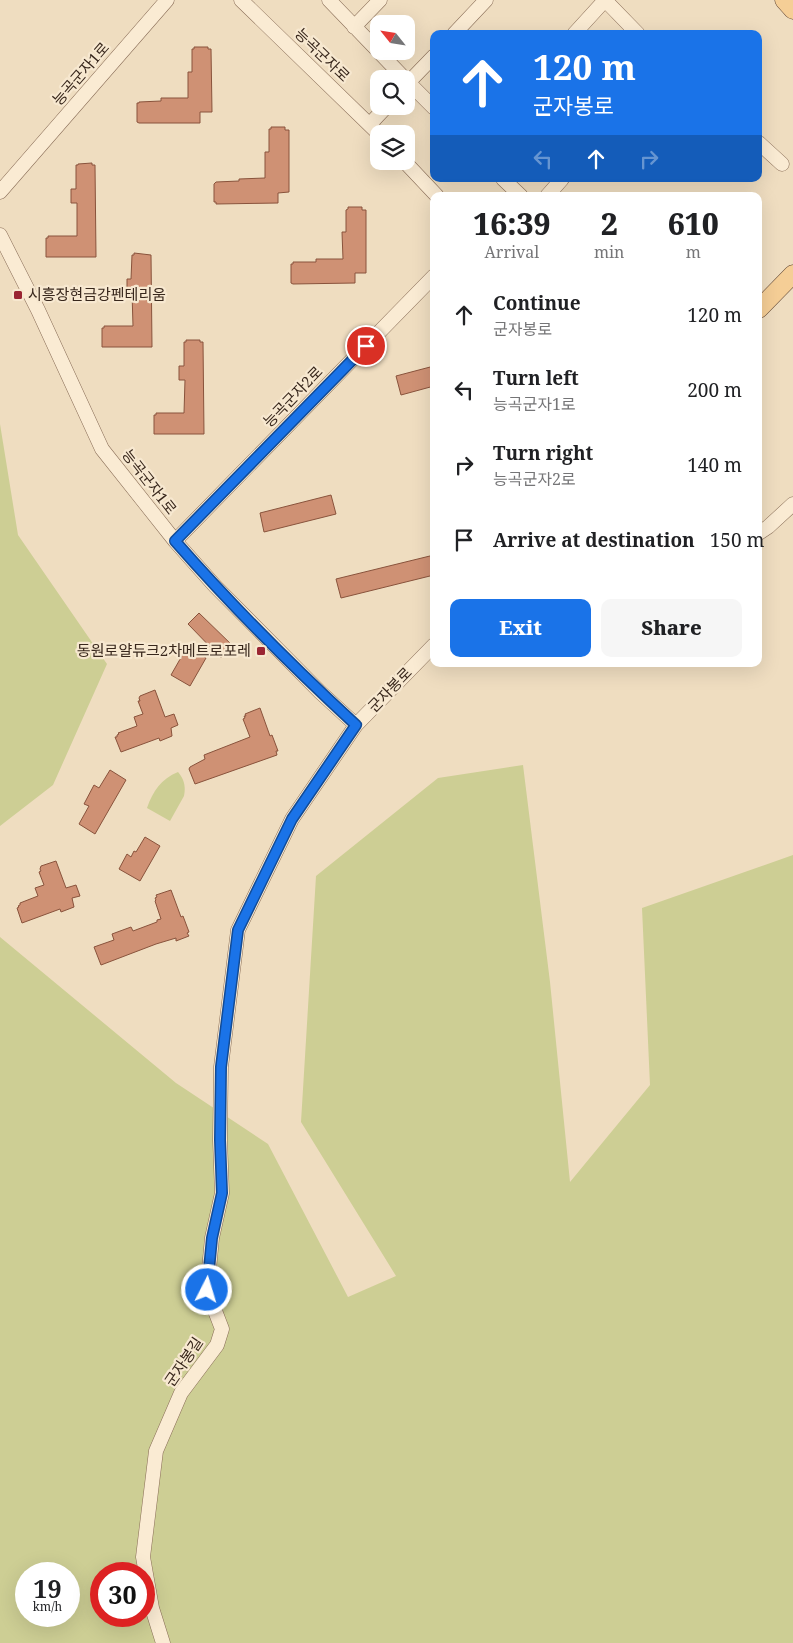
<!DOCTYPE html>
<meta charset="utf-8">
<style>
:root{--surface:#fff;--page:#f6f6f6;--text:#202124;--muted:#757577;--accent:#1a73e8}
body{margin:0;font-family:"Noto Serif","Noto Sans KR",serif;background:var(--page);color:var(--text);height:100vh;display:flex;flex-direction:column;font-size:19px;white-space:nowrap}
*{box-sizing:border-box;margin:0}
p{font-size:16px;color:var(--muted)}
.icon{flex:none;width:28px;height:28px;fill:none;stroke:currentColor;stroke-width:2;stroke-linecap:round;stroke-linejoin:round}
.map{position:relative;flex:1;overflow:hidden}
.drawer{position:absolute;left:430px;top:192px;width:332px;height:475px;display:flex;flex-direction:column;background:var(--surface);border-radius:10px;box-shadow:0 5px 20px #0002}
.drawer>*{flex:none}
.top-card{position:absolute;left:430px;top:30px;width:332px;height:152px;border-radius:10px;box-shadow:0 5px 20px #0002;background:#1a73e8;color:#fff;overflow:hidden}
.needle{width:32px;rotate:300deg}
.buttons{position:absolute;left:370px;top:15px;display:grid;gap:10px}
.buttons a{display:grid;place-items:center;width:45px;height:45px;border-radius:10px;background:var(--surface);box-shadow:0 5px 20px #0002;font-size:25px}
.speed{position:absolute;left:15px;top:1562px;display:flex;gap:10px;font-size:25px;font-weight:700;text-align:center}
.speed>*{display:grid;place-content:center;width:65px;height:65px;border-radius:50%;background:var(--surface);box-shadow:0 5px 20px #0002;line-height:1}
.speed small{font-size:12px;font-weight:400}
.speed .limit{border:8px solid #d22;background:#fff;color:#111}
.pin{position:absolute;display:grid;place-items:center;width:42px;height:42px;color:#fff;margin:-21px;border:2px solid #fff;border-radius:50%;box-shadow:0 1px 5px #0007}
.me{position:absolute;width:55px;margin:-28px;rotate:5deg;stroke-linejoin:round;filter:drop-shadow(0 0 4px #0008)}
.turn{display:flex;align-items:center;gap:18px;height:105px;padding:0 20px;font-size:22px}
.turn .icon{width:65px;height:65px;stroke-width:2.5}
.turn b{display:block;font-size:35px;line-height:42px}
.lanes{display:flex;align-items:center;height:48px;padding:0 20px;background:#0003;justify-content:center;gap:25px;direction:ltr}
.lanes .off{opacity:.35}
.eta{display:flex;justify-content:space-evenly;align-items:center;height:85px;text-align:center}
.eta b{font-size:30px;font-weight:800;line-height:35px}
.cta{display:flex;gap:10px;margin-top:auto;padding:10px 20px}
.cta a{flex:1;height:58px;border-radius:10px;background:var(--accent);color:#fff;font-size:20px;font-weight:800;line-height:58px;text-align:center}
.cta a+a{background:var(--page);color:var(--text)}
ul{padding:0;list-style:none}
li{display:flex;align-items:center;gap:15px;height:75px;padding:0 20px}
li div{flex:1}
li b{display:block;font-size:19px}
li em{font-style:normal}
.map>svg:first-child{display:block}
.green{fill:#cdce94;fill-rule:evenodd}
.building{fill:#cf9174;stroke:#89533c}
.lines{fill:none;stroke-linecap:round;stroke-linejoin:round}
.minor-casing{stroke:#896d57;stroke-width:15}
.major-casing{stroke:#573c2c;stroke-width:19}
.minor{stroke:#faebd3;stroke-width:14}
.major{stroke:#f5ce96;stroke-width:18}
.route-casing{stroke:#114b97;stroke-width:12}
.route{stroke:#1a73e8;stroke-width:9}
.poi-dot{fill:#9a2532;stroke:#f7e8d0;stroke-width:2}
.labels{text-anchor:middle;stroke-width:4.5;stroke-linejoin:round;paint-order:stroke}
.street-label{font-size:15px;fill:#38271c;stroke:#f7e8d0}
.poi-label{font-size:15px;fill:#38271c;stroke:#f7e8d0;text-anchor:start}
</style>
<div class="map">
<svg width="793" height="1643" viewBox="0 0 793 1643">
<rect width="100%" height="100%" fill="#efddc0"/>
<path class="green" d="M0,424L18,535L107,664L53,785L0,826Z
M523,765L550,982L570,1182L650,1085L642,908L793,855V1643H0V937L176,1083L268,1144L348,1297L396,1276L301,1122L316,876L438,778ZM26,1574H69V1616H26ZM101,1574H144V1616H101Z
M178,772C184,779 186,786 184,796L170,821L147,808C153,791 161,779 178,772Z"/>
<path class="building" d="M194,47H208V49H211L212,112H200V123H139L137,122V103H139V102L161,101V98H188V72H192V49H194Z
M271,127H285V130H289V192L278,193V203L216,204V202H214V184L216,182L239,181V179L265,178V152H269V129H271Z
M92,163V165H95L96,257H46V238H48V236H77V203H71V189H76V165H78V164Z
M348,207H362V210H366V273H355V283L293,284L291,283V264H293V262H316V259H343L342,232H346V210L348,209Z
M134,253L151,255L152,347H102V328H104V326H133L132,292L127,293V279H131L132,255H134Z
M186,340H200V342H203L204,434H154V415H156V413H184L185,380H179V366H184V342H186Z
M434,366V386L401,395L396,376Z
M331,495L336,514L264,532L260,513Z
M434,555V575L341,598L336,579Z
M199,613L233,646L221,658L188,624Z
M187,647L206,658L190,686L171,675Z
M155,690L165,717L174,714L178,725L171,728L172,736L160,741L159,738L121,752L115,737H117V735L119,734L118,733L137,726L134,717L143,714L138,701H140L139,698L140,696Z
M260,708L270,736L272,735L278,751H276L277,755L195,784L189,769L190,767L205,759L204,755L250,737L243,719L245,718L244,716H246L245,714Z
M110,770L126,780L95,834L79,824L89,806L84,804L94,785L99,788Z
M145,837L160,846L140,881L119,869L127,854L131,857L134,851L136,852Z
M56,861L66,888L76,885L80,896L72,898L74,907L61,912L60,909L22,923L17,908L19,907L18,906L20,905V903L38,896L35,888L44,885L39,872L41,871L40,869L41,866Z
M171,890L181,917L183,916L189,932L187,933L189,936L176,941V938L156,944L101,965L94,947L114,940L112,934L131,927L133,931L157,922V920L161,919L155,901L156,900L155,898L157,897L156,895Z"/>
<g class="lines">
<defs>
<path id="minor" d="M241,0L379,134
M329,0L405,79
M605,0L638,34
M354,27L380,0
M454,34L486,0
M574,34L605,0
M406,80L434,108
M406,85L434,56
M370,124L387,106
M759,143L782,164
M404,161L437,196
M503,179L521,196
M0,192L167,0
M547,196L562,179
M0,235L38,310L102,449L175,541L215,586L320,692L356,725
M759,533L768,527L793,504
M175,541L434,276
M163,1643L152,1608L143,1557L156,1451L181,1393L217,1345L222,1329L207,1290L212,1238L222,1193L220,1140L221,1067L238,930L292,819L356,725L434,645"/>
<path id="major" d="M784,0L793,10
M759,309L793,274"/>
</defs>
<use href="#minor" class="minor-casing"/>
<use href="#major" class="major-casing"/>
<use href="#minor" class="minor"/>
<use href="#major" class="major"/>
</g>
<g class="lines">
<defs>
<path id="route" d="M207,1290L212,1238L222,1193L220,1140L221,1067L238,930L292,819L356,725C293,667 232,606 175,541L366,346"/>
</defs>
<use href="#route" class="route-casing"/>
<use href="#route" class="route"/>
</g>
<g class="poi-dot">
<rect x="13" y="290" width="10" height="10" rx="2.5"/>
<rect x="256" y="646" width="10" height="10" rx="2.5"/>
</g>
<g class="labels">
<g class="street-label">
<text transform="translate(322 55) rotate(44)" y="5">능곡군자로</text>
<text transform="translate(81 74) rotate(-49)" y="5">능곡군자1로</text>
<text transform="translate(293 397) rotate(-46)" y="5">능곡군자2로</text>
<text transform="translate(149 482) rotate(52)" y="5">능곡군자1로</text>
<text transform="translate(390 690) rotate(-46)" y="5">군자봉로</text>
<text transform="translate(184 1362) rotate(-56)" y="5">군자봉길</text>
</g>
<g class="poi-label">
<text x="28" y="300">시흥장현금강펜테리움</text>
<text x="251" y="656" text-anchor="end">동원로얄듀크2차메트로포레</text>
</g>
</g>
</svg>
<div class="buttons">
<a><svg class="needle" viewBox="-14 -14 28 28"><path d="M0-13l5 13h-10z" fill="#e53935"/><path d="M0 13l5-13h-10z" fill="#757577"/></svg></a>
<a><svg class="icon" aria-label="search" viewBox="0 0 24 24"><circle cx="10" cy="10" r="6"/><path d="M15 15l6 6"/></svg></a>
<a><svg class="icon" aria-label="layers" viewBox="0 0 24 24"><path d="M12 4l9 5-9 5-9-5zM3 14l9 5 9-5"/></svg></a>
</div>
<div class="speed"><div>19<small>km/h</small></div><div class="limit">30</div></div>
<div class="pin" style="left:366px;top:346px;background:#d93025"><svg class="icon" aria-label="arrive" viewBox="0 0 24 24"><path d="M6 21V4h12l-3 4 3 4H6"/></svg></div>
<svg class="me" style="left:207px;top:1290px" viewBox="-20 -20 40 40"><circle r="17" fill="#1a73e8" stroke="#fff" stroke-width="3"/><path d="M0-11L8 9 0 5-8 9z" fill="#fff"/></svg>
<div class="top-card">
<div class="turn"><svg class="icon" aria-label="ahead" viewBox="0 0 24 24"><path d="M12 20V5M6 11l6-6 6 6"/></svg><div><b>120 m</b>군자봉로</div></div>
<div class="lanes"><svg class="icon off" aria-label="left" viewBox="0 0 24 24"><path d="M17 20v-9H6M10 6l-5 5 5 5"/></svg><svg class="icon" aria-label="ahead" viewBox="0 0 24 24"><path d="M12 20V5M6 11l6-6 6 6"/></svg><svg class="icon off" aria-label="right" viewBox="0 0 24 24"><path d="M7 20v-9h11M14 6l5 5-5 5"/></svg></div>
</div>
<section class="drawer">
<div class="eta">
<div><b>16:39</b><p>Arrival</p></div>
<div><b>2</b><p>min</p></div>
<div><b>610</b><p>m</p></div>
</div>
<ul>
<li><svg class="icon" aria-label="ahead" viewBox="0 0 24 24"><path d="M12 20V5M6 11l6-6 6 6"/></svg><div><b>Continue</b><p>군자봉로</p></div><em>120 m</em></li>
<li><svg class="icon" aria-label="left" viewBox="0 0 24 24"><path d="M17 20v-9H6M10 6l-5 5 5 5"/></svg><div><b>Turn left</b><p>능곡군자1로</p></div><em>200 m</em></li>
<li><svg class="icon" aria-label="right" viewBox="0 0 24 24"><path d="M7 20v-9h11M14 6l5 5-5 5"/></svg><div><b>Turn right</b><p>능곡군자2로</p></div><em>140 m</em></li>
<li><svg class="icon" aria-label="arrive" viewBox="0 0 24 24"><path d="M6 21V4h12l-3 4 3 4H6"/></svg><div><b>Arrive at destination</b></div><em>150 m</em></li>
</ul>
<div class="cta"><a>Exit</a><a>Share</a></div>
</section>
</div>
